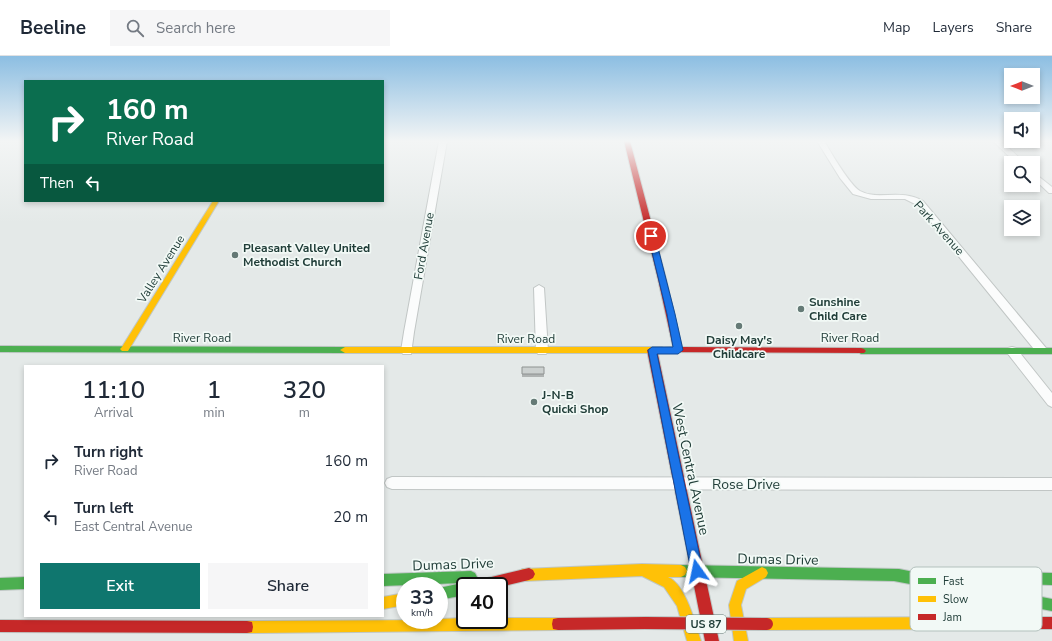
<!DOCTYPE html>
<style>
:root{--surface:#fff;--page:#f6f6f7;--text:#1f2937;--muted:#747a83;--line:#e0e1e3;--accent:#0f766e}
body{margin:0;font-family:"Nunito Sans",sans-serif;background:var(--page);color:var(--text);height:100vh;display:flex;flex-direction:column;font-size:15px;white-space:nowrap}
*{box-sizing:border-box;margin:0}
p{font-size:13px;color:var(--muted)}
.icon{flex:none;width:22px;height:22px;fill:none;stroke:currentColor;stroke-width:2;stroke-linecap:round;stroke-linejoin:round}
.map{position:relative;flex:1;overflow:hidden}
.panel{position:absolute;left:24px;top:309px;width:360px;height:252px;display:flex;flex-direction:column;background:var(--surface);border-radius:0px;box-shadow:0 2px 6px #0003}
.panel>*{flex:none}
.banner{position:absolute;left:24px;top:24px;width:360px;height:122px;border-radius:0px;box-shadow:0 2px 6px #0003;background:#0b6e4f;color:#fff;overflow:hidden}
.needle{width:26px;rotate:270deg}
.tools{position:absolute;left:1004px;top:12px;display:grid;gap:8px}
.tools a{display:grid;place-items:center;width:36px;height:36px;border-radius:0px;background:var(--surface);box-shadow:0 2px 6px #0003;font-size:20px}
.speed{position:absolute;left:396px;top:521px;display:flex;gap:8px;font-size:20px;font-weight:700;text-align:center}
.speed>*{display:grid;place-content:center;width:52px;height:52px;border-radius:50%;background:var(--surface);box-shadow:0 2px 6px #0003;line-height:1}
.speed small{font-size:10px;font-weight:400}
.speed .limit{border:2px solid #111;border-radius:6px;background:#fff;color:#111}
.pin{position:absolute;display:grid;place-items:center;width:34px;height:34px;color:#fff;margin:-17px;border:2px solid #fff;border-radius:50%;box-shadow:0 1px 4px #0007}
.me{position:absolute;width:44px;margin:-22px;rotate:348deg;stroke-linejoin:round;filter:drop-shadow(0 0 3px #0008)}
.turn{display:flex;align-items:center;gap:14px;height:84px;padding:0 16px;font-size:18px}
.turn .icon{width:52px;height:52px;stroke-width:2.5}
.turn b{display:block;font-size:28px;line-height:34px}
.then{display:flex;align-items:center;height:38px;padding:0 16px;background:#0003;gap:8px;font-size:15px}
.eta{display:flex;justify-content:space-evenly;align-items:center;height:68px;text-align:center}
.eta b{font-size:24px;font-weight:600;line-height:28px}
.action{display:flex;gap:8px;margin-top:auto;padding:8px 16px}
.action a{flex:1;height:46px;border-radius:0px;background:var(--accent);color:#fff;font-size:16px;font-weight:600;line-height:46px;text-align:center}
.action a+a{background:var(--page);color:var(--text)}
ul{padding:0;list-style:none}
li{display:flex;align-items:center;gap:12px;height:56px;padding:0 16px}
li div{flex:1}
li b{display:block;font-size:15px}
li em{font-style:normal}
header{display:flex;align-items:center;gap:24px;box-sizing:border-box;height:56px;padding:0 20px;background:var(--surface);border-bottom:1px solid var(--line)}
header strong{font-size:19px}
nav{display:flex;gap:22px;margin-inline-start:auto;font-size:14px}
.search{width:280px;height:36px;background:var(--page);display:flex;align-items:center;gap:10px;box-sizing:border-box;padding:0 14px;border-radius:0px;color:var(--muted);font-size:15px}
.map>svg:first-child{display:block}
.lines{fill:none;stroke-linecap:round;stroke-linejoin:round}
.street-casing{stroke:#c1c6c5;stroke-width:2}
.fast-casing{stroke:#bfc7c5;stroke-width:2}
.slow-casing{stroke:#bfc7c5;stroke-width:2}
.jam-casing{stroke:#bfc7c5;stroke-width:2}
.street{fill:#fbfcfc;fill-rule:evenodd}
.fast{fill:#4caf50;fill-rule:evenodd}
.slow{fill:#ffc107;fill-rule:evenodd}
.jam{fill:#c62828;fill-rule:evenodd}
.jam-bridge-casing{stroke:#bcc5c4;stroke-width:14;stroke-linecap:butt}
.jam-bridge{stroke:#c62828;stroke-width:12}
.wall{fill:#afb3b2}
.building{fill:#cbd0cf;stroke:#8e9291}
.route{fill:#1a73e8;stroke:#114b97}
.poi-dot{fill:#657a76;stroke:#f2f9f6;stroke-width:1.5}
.labels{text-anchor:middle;stroke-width:3.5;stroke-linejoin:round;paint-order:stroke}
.shield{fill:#f2f9f6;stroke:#607672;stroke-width:1}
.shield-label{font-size:11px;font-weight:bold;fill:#213e39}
.street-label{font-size:12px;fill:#213e39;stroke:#f2f9f6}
.poi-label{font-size:12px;font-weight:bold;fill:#213e39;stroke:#f2f9f6;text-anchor:start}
.near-street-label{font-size:14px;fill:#213e39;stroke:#f2f9f6}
.key{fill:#f2f9f6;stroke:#b3c1bd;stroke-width:1}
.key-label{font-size:11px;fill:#213e39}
</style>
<header>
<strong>Beeline</strong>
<div class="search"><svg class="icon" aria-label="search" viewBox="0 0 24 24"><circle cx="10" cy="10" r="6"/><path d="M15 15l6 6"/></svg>Search here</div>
<nav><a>Map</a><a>Layers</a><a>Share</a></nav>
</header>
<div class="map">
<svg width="1052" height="585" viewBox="0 0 1052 585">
<rect width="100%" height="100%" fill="#e4e9e8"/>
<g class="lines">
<defs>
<path id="street" d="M439,85H447L414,276L411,298H403L401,295L404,276Z
M817,85H824C832,98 849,128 860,135C878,145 900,132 923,145L1046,292L1048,295L1046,298H1038L917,149L905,143H871L853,138L840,122Z
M993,85H1001L1025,107H1016Z
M1033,116L1052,131V137H1049L1033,122Z
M539,229L544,232L548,295L546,298H538L536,295L534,232Z
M1012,291L1016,292L1052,337V351L1048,349L1008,298L1006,295L1008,292Z
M392,421L1052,422V434L392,433L387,431L385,427L387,423Z"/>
<path id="fast" d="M0,290L345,291L350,294L345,297L0,296Z
M861,292H1052V298H861L856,295Z
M681,509L899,513L954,524L953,521L955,517L959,515L1052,517V529L971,527L1052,543V555L894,525L681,521L677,519L675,515L677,511Z
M471,515L475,517L477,521L475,525L466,527L470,530H465V539L439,544V532L462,527L383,530V518Z
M25,521V533L0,534V522Z"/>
<path id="slow" d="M213,145H219L128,295H122L120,293L122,291Z
M345,291H662L667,294L662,297H345L340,294Z
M642,508L681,509L685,511L687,515L685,519L681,521H668C686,529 695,567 701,585H687L677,550L664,531L642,520L523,525L519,523L517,519L519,515L523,513Z
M762,511L766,513L768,517L766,521L746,533L741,549L748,585H734L729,549L737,525Z
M405,537V549L383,553V541Z
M973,561L978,562L979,567L978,572L973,573L767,574L762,573L761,568L762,563L767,562Z
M465,562V564H499V562H558L563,563L564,568L563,573L558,574L247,577L242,576L241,571L242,566L247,565L439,564V563Z"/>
<path id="jam" d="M624,85H630L666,223L682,291L861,292L864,293L866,295L864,297L659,296L657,294L659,292L673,291L658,223Z
M652,291L657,294L719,585H705L647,294Z
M529,512L533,514L535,518L533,522L529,524L499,531V530H473L475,526L479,524Z
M645,561L650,562L651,567L650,572L645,573L558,574L553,573L552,568L553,563L558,562Z
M973,561H1052V573H973L968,572L967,567L968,562Z
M0,564L247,565L252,566L253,571L252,576L247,577L0,576Z"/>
</defs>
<use href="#street" class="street-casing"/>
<use href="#fast" class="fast-casing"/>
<use href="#slow" class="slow-casing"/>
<use href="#jam" class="jam-casing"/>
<use href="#street" class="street"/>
<use href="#fast" class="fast"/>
<use href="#slow" class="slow"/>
<use href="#jam" class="jam"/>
<defs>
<path id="jam-bridge" d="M645,567L767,568"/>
</defs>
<use href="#jam-bridge" class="jam-bridge-casing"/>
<use href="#jam-bridge" class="jam-bridge"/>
</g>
<path class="wall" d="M522,311H544V321H522Z"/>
<path class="building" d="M522,311H544V318H522Z"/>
<linearGradient id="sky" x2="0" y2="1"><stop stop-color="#8cbee2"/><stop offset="0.51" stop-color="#f3f5f5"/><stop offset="1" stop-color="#f3f5f5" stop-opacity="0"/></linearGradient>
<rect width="1052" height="167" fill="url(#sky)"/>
<path class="route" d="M651,178L655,180L675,258L683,294L678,298H657L703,515L702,519L697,521L693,519L691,515L648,294L652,291H673L667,258L648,180Z"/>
<g class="poi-dot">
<circle cx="235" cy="199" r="4"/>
<circle cx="801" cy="253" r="4"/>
<circle cx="739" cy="270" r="4"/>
<circle cx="534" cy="346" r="4"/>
</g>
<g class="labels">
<rect class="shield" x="686" y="559" width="40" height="18" rx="3"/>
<g class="shield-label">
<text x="706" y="572">US 87</text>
</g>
<g class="street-label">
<text transform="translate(939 172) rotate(48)" y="4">Park Avenue</text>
<text transform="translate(424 190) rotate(-80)" y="4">Ford Avenue</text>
<text transform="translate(161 213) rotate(-58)" y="4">Valley Avenue</text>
<text x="202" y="286">River Road</text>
<text x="850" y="286">River Road</text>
<text x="526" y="287">River Road</text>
</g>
<g class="poi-label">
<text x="243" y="196">Pleasant Valley United<tspan x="243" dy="14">Methodist Church</tspan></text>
<text x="809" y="250">Sunshine<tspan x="809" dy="14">Child Care</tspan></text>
<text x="739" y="288" text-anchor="middle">Daisy May's<tspan x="739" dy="14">Childcare</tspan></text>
<text x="542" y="343">J-N-B<tspan x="542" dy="14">Quicki Shop</tspan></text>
</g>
<g class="near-street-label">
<text transform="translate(691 413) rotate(78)" y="5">West Central Avenue</text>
<text x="746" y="433">Rose Drive</text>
<text transform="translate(778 503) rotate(1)" y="5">Dumas Drive</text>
<text transform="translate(453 508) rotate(-2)" y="5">Dumas Drive</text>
</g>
</g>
<rect x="910" y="511" width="132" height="64" rx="6" class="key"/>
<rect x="918" y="522" width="18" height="6" fill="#4caf50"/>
<rect x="918" y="540" width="18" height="6" fill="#ffc107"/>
<rect x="918" y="558" width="18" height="6" fill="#c62828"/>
<g class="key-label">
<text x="943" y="529">Fast</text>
<text x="943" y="547">Slow</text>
<text x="943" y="565">Jam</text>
</g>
</svg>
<div class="tools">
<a><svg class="needle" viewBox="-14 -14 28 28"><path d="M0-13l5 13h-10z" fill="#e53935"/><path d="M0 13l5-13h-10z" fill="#747a83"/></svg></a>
<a><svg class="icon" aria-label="sound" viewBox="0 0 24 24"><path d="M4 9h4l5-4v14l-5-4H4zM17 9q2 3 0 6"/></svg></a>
<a><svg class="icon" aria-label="search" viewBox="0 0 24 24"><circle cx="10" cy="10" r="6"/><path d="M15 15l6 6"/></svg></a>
<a><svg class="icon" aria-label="layers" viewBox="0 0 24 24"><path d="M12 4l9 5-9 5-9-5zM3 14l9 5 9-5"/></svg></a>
</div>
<div class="speed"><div>33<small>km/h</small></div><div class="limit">40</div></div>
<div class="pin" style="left:651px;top:180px;background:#d93025"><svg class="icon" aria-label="arrive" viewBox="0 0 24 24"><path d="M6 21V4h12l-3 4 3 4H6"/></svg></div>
<svg class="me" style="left:697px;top:515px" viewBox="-20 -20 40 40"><path d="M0-17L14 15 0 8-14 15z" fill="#1a73e8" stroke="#fff" stroke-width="4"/></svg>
<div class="banner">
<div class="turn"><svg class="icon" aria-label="right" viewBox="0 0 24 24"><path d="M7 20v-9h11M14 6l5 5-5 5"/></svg><div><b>160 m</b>River Road</div></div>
<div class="then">Then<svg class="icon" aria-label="left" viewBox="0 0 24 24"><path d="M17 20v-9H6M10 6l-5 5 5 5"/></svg></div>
</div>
<section class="panel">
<div class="eta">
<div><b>11:10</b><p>Arrival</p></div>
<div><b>1</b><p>min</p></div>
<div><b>320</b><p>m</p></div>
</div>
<ul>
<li><svg class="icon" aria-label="right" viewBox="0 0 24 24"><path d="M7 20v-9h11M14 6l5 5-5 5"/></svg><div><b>Turn right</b><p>River Road</p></div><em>160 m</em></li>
<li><svg class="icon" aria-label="left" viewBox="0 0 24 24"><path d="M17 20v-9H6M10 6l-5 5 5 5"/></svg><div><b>Turn left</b><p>East Central Avenue</p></div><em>20 m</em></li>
</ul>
<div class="action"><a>Exit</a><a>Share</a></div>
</section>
</div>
